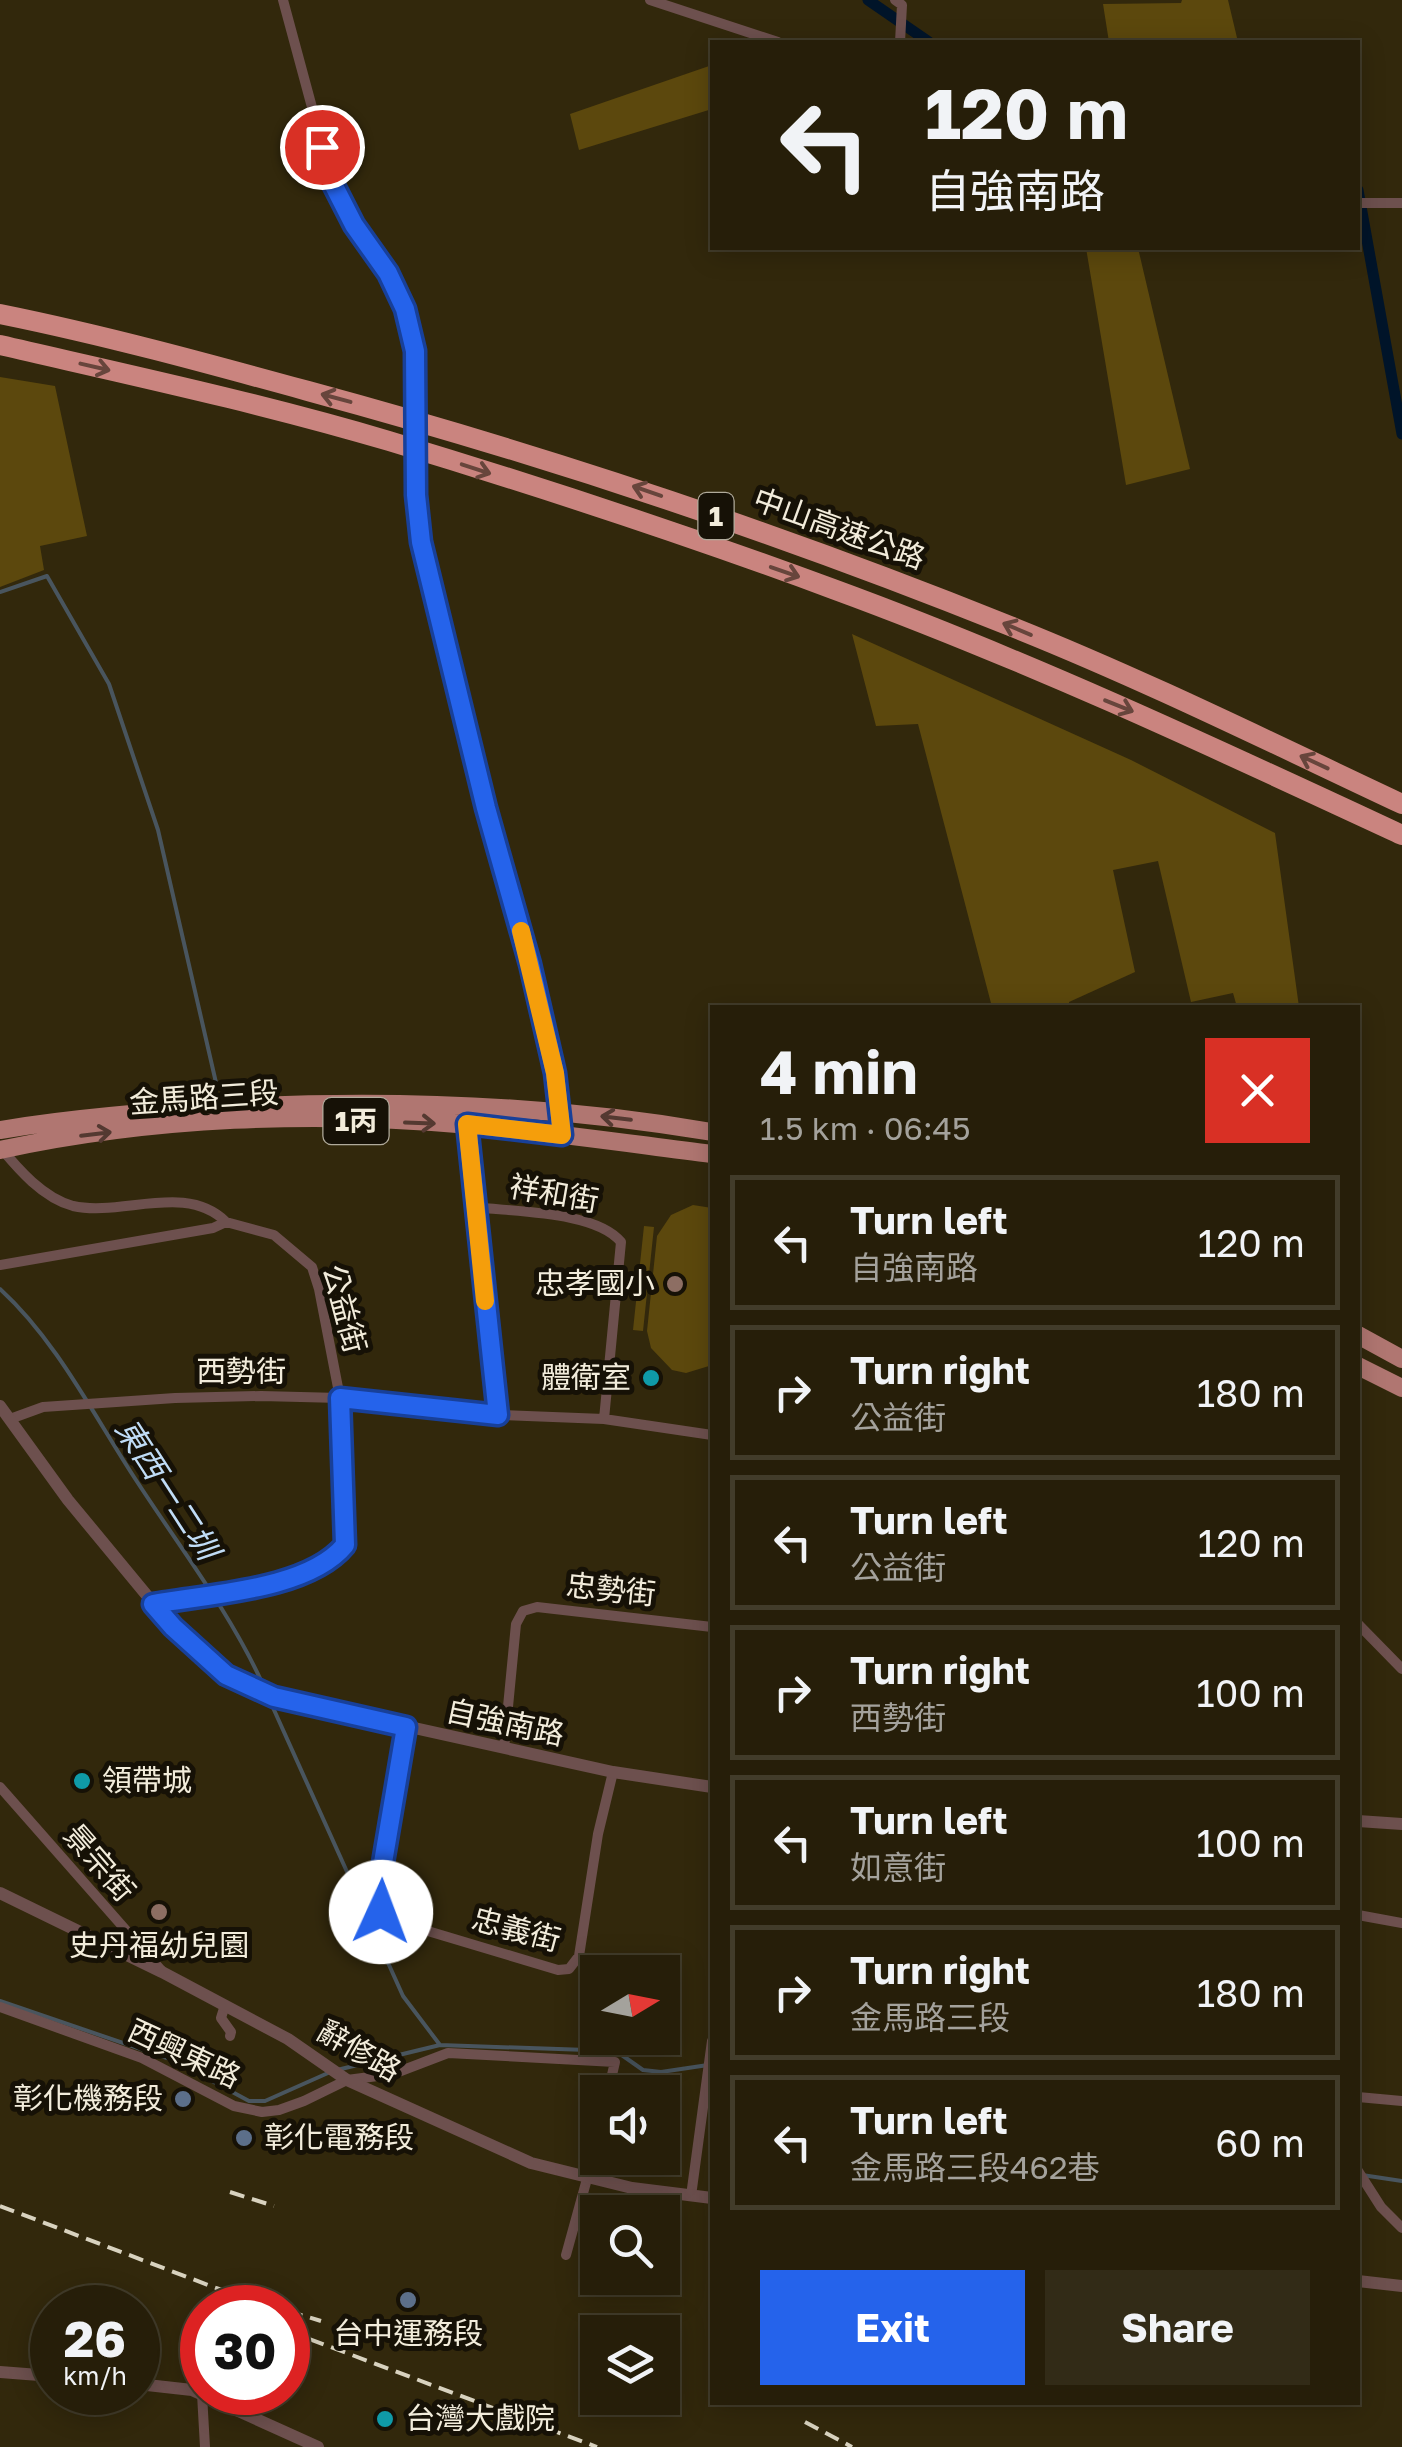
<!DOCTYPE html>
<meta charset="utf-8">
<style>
:root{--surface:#261e09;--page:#322b17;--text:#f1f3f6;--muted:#a4a29c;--line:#423c2a;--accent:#2563eb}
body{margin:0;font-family:"Golos Text","Noto Sans TC",sans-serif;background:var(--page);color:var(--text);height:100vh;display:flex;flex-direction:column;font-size:38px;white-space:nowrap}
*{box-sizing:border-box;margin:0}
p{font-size:32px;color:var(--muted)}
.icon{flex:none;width:55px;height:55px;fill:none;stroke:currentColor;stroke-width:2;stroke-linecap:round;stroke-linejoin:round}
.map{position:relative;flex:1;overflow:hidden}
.panel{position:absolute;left:710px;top:1005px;width:650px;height:1400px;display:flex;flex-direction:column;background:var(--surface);border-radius:0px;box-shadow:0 5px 25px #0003,0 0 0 2px var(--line)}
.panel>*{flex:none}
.guide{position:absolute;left:710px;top:40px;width:650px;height:210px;border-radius:0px;box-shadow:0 5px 25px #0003,0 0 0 2px var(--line);background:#261e09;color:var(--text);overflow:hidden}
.needle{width:65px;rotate:80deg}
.buttons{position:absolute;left:580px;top:1955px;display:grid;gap:20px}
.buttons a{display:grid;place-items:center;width:100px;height:100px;border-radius:0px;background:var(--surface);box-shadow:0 5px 25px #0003,0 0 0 2px var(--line);font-size:50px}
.speed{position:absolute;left:30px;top:2285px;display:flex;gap:20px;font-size:50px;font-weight:700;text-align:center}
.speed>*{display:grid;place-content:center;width:130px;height:130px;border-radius:50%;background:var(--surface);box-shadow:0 5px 25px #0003,0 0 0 2px var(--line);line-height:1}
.speed small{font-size:25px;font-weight:400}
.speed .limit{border:15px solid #d22;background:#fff;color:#111}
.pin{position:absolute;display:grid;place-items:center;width:85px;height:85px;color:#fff;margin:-42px;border:5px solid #fff;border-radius:50%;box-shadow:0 2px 10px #0007}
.me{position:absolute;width:110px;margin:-55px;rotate:2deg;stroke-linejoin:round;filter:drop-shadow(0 0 8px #0008)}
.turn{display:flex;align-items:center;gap:35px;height:210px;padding:0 50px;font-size:45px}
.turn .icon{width:130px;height:130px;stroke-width:2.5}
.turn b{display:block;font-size:70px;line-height:85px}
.round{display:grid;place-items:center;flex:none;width:105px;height:105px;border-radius:0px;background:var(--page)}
.headline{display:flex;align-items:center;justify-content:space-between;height:170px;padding:0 50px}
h1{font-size:60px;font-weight:700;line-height:75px}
.cta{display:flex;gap:20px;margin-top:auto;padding:20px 50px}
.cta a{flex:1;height:115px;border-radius:0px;background:var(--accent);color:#fff;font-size:40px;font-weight:700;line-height:115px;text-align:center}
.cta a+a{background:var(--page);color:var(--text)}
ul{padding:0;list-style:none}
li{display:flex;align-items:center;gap:30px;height:135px;margin:0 20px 15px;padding:0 30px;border:5px solid var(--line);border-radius:0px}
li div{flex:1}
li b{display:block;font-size:38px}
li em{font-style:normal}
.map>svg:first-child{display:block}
.green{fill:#5c480d}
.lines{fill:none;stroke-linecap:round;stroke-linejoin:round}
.stream{stroke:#49555e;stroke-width:4}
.canal{stroke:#001429;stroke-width:11}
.minor{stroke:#6d504e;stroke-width:10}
.tertiary{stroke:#6d504e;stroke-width:12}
.primary{stroke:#b07671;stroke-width:18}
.motorway{stroke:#ca847f;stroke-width:20}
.rail{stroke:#d8d2bf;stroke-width:4;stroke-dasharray:15 8;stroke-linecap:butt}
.minor-bridge{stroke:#6d504e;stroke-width:10}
.oneway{stroke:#67453c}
.oneway2{stroke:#543931}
.route-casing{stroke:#184099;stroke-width:25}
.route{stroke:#2563eb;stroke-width:18}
.slow{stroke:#f59e0b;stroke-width:18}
.education-dot{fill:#8d6e63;stroke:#161106;stroke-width:4}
.culture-dot{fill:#0f9aa8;stroke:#161106;stroke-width:4}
.service-dot{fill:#5c6f8a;stroke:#161106;stroke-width:4}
.labels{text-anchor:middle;stroke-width:10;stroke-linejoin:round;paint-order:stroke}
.shield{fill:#161106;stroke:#b0aa9b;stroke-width:2.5}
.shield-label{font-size:28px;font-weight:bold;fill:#f2ecdb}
.street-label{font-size:30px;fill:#f2ecdb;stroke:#161106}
.poi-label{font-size:30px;fill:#f2ecdb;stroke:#161106;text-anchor:end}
.water-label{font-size:32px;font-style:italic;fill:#c0dcf6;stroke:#161106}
</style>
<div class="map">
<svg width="1402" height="2447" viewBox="0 0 1402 2447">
<rect width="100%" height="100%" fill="#32280c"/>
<path class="green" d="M1182,0H1228L1238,42H1109L1103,4L1181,3Z
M712,65V109L579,150L570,114Z
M1086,248H1138L1190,469L1126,485Z
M0,377L55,386L87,536L40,546L44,570L0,587Z
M852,634L1131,760L1275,833L1299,1007H1237L1233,993L1191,1002L1158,861L1113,870L1135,972L1069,1002V1007H992L918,724L876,726Z
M693,1205L712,1208V1373H709V1366L686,1373L672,1370L651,1348L647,1331L657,1236L671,1215Z
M644,1226L654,1227L643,1331L633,1330Z"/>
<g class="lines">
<path class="stream" d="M0,592L47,576L109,684L158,830L217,1087
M0,1289C56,1340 93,1414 134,1477C178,1545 231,1613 264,1687
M270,1701L403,1996L440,2045
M0,2001L173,2060L249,2101H265L328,2073
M337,2070L440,2045L616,2051L643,2070L661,2072L708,2065
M1362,2175L1402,2181"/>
<path class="canal" d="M868,0L929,42
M1358,190L1402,434"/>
<path class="minor" d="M283,0L313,111
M650,0L778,42
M895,0L902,5L900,42
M1358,203H1402
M478,770L555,1073L561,1135
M467,1123L499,1415
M0,1147C18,1169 43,1198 73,1206C122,1217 186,1182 226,1222
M474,1207C514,1212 596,1211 621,1242L604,1419
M0,1265L213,1228L226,1222L274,1235L312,1267L319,1289L340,1398L345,1545C308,1590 209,1594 153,1604
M10,1419L43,1407L175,1398L261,1396L340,1398L499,1415L604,1419L712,1435
M1358,1624L1402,1669
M406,1727L377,1898L381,1912L391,1920L558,1970L569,1969L579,1956L598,1834L613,1772
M504,1748L516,1624L523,1611L537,1607L712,1627
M0,1787L161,1970
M1358,1915L1402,1923
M225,2005L221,2018L231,2032L230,2036
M0,2007L142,2058L234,2106L262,2112L279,2110L304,2101L347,2080L393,2074L448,2053L615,2062L608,2092
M1358,2097L1402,2101
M1358,2171L1381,2207L1402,2228
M691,2196L712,2041
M566,2255L598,2139
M202,2394L205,2447"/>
<path class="tertiary" d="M0,1406L68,1500L173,1627L226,1675L274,1697L613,1772L712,1787
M1358,1821L1402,1824
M0,1893L162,1972L288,2039L347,2080L531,2163L632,2188L712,2198
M1358,2281L1402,2286
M0,2372L52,2376
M138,2384L192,2390L318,2447"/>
<path class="primary" d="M0,1130C78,1117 156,1111 235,1107C395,1099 554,1105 712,1132
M0,1150C152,1117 315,1111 470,1125C551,1132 632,1144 712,1154
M1358,1335L1402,1359
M1358,1366L1402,1388"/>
<path class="motorway" d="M0,314C104,335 206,363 308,391C548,456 779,533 1010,626C1143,679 1272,743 1402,804
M0,345C130,375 261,403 389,441C538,486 687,535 833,589C1027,660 1215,748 1402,835"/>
<path class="rail" d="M230,2192L274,2206
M0,2206L216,2288L277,2308
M288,2311L321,2321
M288,2331L597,2447
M805,2422L852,2447"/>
<path class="minor-bridge" d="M313,111L332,182L354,225L388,273L405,309L415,351L416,495L421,543L478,770"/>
</g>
<defs><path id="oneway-shaft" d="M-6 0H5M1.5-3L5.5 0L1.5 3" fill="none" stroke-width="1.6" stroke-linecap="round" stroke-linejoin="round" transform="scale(2.5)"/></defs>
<g class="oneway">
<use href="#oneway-shaft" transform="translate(95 367) rotate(13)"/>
<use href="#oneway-shaft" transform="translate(336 398) rotate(-165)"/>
<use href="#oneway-shaft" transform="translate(476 469) rotate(18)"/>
<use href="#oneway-shaft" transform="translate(647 491) rotate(-161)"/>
<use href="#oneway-shaft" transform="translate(785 572) rotate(19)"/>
<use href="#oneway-shaft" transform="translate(1017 629) rotate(-157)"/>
<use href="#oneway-shaft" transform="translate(1119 706) rotate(22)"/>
<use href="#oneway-shaft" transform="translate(1314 762) rotate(-155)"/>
</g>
<g class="oneway2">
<use href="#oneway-shaft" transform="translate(616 1118) rotate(-173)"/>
<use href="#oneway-shaft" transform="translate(420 1123) rotate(2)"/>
<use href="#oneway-shaft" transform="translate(96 1134) rotate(-7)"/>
</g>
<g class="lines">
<defs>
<path id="route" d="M322,147L332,182L354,225L388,273L405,309L415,351L416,495L421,542L486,808L530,964L555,1073L562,1135L467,1124L498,1415L340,1398L345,1545C308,1590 209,1594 153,1604L173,1627L226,1675L274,1697L406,1727L377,1898L381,1912"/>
</defs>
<use href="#route" class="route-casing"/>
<use href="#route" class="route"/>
<path class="slow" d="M485,1301L467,1124L562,1135L555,1073L521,931"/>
</g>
<g class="education-dot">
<circle cx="675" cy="1284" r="10"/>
<circle cx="159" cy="1912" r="10"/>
</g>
<g class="culture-dot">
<circle cx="651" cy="1378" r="10"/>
<circle cx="82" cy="1781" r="10"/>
<circle cx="385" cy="2419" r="10"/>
</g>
<g class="service-dot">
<circle cx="183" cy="2099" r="10"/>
<circle cx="244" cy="2138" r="10"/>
<circle cx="408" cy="2300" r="10"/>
</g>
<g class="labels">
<g class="shield">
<rect x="698.5" y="493" width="35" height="46" rx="8"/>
<rect x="323.5" y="1098" width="65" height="46" rx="8"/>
</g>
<g class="shield-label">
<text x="716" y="526">1</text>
<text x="356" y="1131">1丙</text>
</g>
<g class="street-label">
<text transform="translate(839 529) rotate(20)" y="10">中山高速公路</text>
<text transform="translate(204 1098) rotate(-4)" y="10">金馬路三段</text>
<text transform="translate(554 1194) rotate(10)" y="10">祥和街</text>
<text transform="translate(344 1309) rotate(75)" y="10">公益街</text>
<text x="241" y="1382">西勢街</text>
<text transform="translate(611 1590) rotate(6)" y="10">忠勢街</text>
<text transform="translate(505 1723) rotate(12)" y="10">自強南路</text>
<text transform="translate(99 1863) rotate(49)" y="10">景宗街</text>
<text transform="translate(516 1930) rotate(15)" y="10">忠義街</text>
<text transform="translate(359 2051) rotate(30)" y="10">辭修路</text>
<text transform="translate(184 2054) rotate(25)" y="10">西興東路</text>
</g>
<g class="poi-label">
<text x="655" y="1294">忠孝國小</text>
<text x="631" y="1388">體衛室</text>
<text x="102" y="1791" text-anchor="start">領帶城</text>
<text x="159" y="1956" text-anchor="middle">史丹福幼兒園</text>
<text x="163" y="2109">彰化機務段</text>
<text x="264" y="2148" text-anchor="start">彰化電務段</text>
<text x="408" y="2344" text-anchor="middle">台中運務段</text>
<text x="405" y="2429" text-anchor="start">台灣大戲院</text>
</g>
<g class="water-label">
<text transform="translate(167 1489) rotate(57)" y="11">東西一二圳</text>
</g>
</g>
</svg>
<div class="buttons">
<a><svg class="needle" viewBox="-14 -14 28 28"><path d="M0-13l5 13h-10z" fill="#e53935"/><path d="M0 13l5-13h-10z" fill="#a4a29c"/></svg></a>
<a><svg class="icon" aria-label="sound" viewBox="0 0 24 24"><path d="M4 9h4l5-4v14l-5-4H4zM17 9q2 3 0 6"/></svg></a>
<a><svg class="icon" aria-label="search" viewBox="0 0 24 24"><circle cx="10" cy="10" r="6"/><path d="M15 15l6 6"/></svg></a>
<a><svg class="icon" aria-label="layers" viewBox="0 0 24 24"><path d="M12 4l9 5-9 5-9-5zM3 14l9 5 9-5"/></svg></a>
</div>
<div class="speed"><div>26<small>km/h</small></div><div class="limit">30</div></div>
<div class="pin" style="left:322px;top:147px;background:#d93025"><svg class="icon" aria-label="arrive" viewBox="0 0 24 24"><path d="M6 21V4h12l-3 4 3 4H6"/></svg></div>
<svg class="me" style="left:381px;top:1912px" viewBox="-20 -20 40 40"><circle r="19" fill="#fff"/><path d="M0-13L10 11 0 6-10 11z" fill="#2563eb"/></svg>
<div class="guide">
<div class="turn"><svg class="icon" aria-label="left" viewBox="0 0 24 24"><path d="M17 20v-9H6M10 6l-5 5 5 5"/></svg><div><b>120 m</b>自強南路</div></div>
</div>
<section class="panel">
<div class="headline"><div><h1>4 min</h1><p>1.5 km · 06:45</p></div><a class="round" style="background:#d93025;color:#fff"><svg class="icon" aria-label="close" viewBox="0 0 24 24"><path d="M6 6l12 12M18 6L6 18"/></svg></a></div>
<ul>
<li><svg class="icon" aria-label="left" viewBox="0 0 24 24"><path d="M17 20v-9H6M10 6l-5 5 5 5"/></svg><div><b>Turn left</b><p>自強南路</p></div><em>120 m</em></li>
<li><svg class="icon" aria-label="right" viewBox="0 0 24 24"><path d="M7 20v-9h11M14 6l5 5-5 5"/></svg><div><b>Turn right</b><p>公益街</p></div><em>180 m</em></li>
<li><svg class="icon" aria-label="left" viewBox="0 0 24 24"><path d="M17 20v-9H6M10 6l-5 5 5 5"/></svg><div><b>Turn left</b><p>公益街</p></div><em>120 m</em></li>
<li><svg class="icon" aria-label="right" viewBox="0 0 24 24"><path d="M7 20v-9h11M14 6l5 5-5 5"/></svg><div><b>Turn right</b><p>西勢街</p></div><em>100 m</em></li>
<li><svg class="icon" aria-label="left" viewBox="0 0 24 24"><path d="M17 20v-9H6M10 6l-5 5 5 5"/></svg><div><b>Turn left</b><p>如意街</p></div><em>100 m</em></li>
<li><svg class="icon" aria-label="right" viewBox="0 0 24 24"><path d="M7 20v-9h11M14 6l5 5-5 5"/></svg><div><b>Turn right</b><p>金馬路三段</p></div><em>180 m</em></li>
<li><svg class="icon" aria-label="left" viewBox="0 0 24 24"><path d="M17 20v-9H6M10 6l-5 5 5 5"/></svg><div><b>Turn left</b><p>金馬路三段462巷</p></div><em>60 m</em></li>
</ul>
<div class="cta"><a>Exit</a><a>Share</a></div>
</section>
</div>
